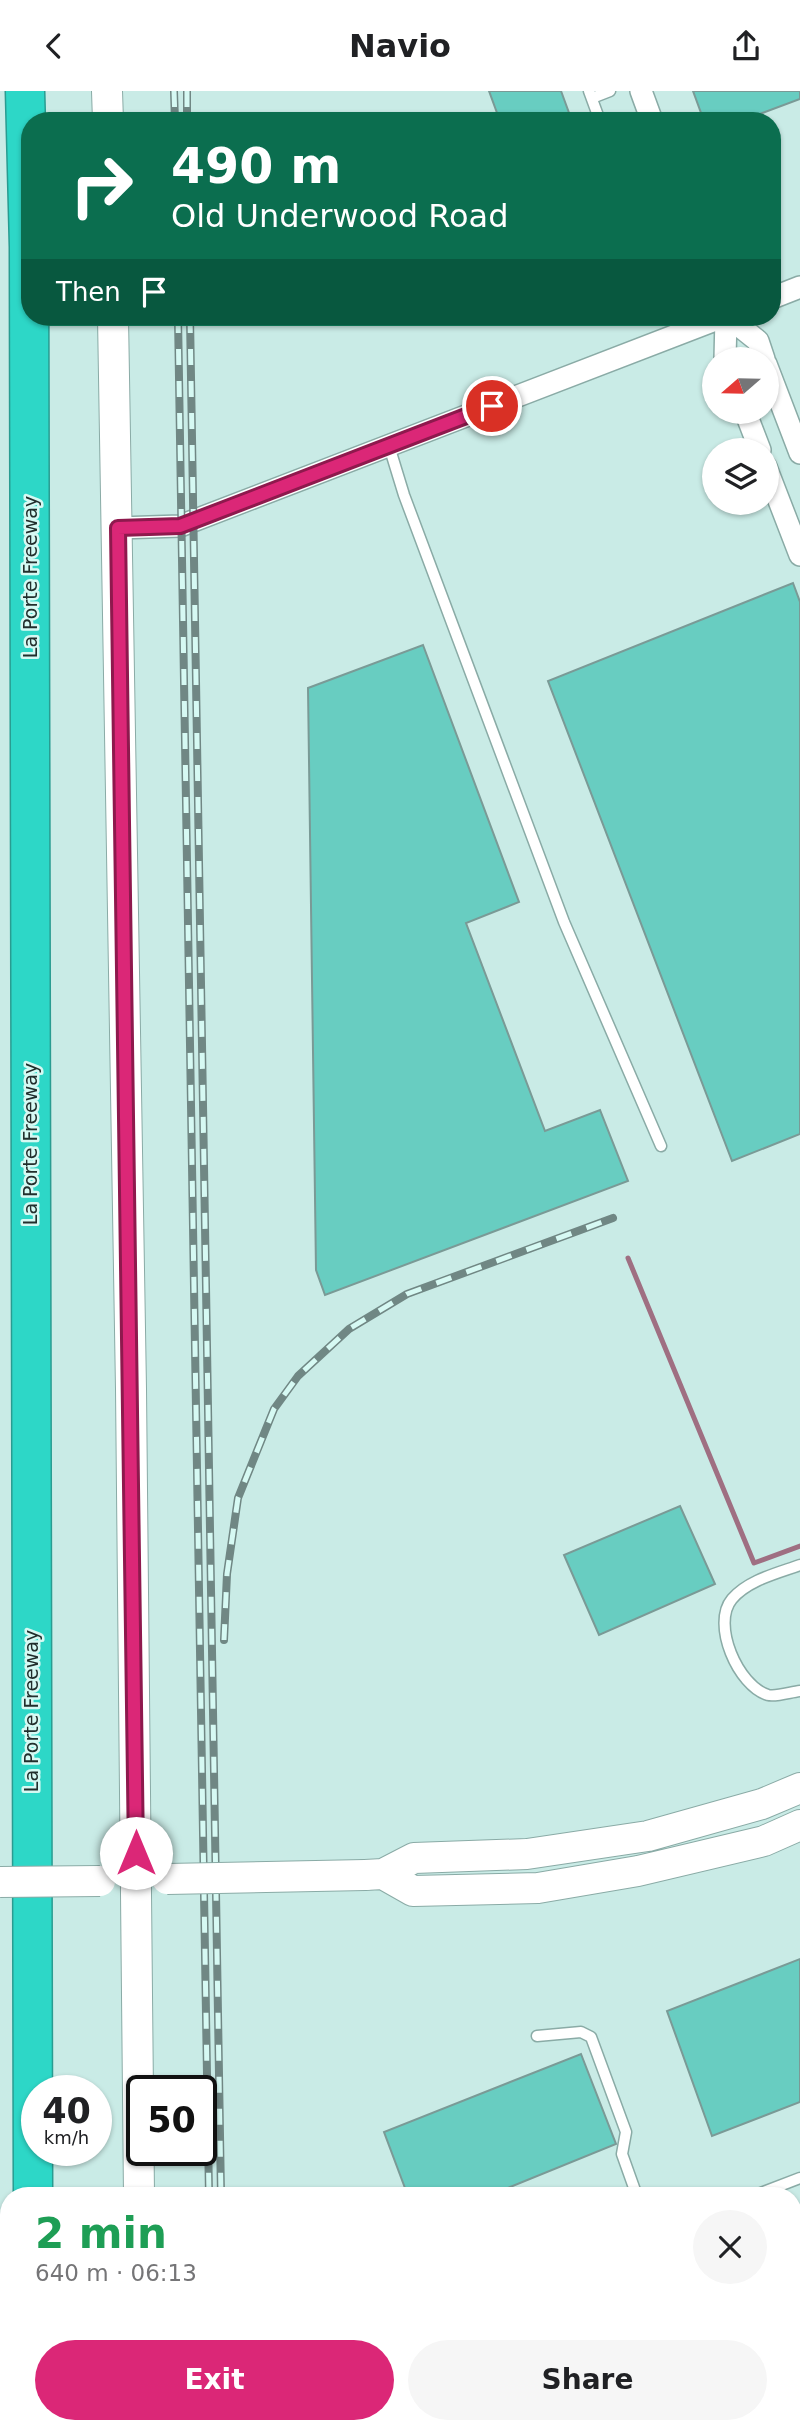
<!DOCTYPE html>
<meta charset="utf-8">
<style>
:root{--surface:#fff;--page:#f6f6f6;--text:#202124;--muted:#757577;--accent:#db2777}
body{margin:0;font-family:"DejaVu Sans",sans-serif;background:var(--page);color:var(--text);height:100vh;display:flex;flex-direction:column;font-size:26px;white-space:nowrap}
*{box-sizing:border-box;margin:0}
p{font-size:23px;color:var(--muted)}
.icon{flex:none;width:38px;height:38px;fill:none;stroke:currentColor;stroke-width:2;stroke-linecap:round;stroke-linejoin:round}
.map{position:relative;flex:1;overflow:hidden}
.drawer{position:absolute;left:0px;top:2096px;width:802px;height:247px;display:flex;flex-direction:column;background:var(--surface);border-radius:28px 28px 0 0;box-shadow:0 2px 5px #0004}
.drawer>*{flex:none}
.guide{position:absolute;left:21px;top:21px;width:760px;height:214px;border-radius:28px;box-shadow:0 2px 5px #0004;background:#0b6e4f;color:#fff;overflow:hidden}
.needle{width:46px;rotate:250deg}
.controls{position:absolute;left:702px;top:256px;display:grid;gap:14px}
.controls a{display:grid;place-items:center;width:77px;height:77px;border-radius:50%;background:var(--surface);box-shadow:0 2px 5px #0004;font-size:35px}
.speed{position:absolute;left:21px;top:1984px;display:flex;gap:14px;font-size:35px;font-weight:700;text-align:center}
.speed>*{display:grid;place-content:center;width:91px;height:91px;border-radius:50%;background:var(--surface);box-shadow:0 2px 5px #0004;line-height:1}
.speed small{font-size:18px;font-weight:400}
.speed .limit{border:4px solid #111;border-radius:10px;background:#fff;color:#111}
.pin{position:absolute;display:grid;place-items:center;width:60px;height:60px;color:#fff;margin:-30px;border:4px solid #fff;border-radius:50%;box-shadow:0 2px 7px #0007}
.me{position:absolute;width:77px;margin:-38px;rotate:0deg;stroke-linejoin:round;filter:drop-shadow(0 0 5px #0008)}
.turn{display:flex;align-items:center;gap:24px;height:147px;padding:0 35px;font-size:32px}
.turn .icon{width:91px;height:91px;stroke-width:2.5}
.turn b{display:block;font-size:49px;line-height:60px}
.then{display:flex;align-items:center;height:66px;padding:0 35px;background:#0003;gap:14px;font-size:26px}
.round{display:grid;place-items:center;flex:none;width:74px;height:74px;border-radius:37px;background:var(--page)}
.head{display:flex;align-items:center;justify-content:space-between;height:119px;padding:0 35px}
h1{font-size:42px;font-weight:700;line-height:52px;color:#1e9e55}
.cta{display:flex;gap:14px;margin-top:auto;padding:14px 35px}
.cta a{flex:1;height:80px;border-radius:42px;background:var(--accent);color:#fff;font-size:28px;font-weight:700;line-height:80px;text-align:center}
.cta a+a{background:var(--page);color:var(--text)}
header{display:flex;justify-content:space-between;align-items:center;height:91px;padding:0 35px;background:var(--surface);font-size:32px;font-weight:700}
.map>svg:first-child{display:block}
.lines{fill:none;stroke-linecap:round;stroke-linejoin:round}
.stream{stroke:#9f6f82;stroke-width:5}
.building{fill:#68cdc1;stroke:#7a9a96;stroke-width:2}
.service-casing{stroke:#8aaba6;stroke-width:13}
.minor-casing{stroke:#8aaba6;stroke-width:24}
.secondary-casing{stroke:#8aaba6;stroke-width:32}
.motorway-casing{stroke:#299c91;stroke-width:41}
.service{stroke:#fff;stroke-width:10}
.minor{stroke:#fff;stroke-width:21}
.secondary{stroke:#fff;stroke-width:30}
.motorway{stroke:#2dd7c7;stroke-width:38}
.rail-casing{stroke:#708784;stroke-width:8}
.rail{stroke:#d6f9f3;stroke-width:5;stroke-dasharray:16;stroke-linecap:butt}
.secondary-bridge-casing{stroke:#8aaba6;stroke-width:32;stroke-linecap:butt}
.secondary-bridge{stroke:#fff;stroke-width:30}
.route-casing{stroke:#8e194d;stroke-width:18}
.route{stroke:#db2777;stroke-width:12}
.labels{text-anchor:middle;stroke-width:5;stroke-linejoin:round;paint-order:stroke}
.street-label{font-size:19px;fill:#212e2c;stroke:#d6f9f3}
</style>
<header><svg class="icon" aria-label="back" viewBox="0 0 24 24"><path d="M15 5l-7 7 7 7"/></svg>Navio<svg class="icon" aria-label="share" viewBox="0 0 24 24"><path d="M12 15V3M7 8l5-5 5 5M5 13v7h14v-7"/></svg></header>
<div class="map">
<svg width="800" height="2343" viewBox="0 0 800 2343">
<rect width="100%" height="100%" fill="#c9ebe6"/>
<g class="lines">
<path class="stream" d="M628,1167L754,1472L800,1455"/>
</g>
<path class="building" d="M489,0H561L572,30H500Z
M693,0H800V8L741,30H704Z
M793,492L800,511V1043L732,1070L548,590Z
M423,554L519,811L466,832L545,1040L600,1019L628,1090L325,1204L316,1179L308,597Z
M680,1415L715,1493L599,1544L564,1464Z
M800,1868V2011L712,2045L667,1920Z
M581,1963L616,2053L488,2105H408L384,2041Z"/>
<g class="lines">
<defs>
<path id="service" d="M589,0L600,30
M592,7L610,0
M389,355L404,404L564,831L661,1055
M800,1474C778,1482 748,1489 732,1508C711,1533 738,1595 768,1604C776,1606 791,1601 800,1600
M537,1945L581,1941L591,1946L626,2041L622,2063L637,2105
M753,2105L800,2087
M776,2334L779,2343"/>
<path id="minor" d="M641,0L652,30
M772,207L800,196
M728,226L758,250L764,268
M725,268L726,226
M766,273L800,362
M745,320L760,359
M766,376L800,464
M118,437L180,435L723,226"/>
<path id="secondary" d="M107,0L108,30
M113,226L131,1298L139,2105
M383,1783L413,1800L538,1797L638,1780L764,1750L800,1734
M365,1784L383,1783L414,1767L527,1763L648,1745L762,1713L800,1697
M142,2334V2343"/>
<path id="motorway" d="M25,0L29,156L33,2105
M34,2334V2343"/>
</defs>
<use href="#service" class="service-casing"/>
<use href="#minor" class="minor-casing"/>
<use href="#secondary" class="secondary-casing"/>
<use href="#motorway" class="motorway-casing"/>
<use href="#service" class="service"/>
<use href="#minor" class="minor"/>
<use href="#secondary" class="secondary"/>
<use href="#motorway" class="motorway"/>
<defs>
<path id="rail" d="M174,0L175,30
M187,0V30
M178,226L209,2105
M190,226L221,2105
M224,1549L227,1483L238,1407L274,1318L298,1285L349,1238L407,1203L613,1127
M213,2334V2343
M226,2334V2343"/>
</defs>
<use href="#rail" class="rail-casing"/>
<use href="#rail" class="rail"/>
<defs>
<path id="secondary-bridge" d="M167,1788L365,1784
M0,1791L100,1790"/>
</defs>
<use href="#secondary-bridge" class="secondary-bridge-casing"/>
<use href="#secondary-bridge" class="secondary-bridge"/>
</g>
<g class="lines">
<defs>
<path id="route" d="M136,1762L118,437L180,435L492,315"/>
</defs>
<use href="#route" class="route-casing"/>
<use href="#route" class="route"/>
</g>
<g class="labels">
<g class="street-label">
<text transform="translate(30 486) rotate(-90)" y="7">La Porte Freeway</text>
<text transform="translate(30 1053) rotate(-90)" y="7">La Porte Freeway</text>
<text transform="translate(31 1620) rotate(-90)" y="7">La Porte Freeway</text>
</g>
</g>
</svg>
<div class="controls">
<a><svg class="needle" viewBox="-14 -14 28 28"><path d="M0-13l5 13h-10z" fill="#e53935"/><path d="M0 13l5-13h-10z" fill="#757577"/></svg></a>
<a><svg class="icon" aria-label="layers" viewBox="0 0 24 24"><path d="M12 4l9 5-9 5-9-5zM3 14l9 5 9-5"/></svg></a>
</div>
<div class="speed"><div>40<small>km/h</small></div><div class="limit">50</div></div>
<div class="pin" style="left:492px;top:315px;background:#d93025"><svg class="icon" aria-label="arrive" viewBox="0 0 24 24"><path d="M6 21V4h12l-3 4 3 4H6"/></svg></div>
<svg class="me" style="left:136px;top:1762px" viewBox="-20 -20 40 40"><circle r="19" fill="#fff"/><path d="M0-13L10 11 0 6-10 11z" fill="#db2777"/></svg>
<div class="guide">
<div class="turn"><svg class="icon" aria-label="right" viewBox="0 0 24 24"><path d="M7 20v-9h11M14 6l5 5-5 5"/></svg><div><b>490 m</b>Old Underwood Road</div></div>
<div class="then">Then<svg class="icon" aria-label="arrive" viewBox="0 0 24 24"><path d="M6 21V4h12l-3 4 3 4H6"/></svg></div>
</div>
<section class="drawer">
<div class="head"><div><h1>2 min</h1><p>640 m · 06:13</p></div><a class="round"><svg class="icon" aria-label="close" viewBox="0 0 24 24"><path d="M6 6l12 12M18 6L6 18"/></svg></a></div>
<div class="cta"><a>Exit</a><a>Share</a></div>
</section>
</div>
